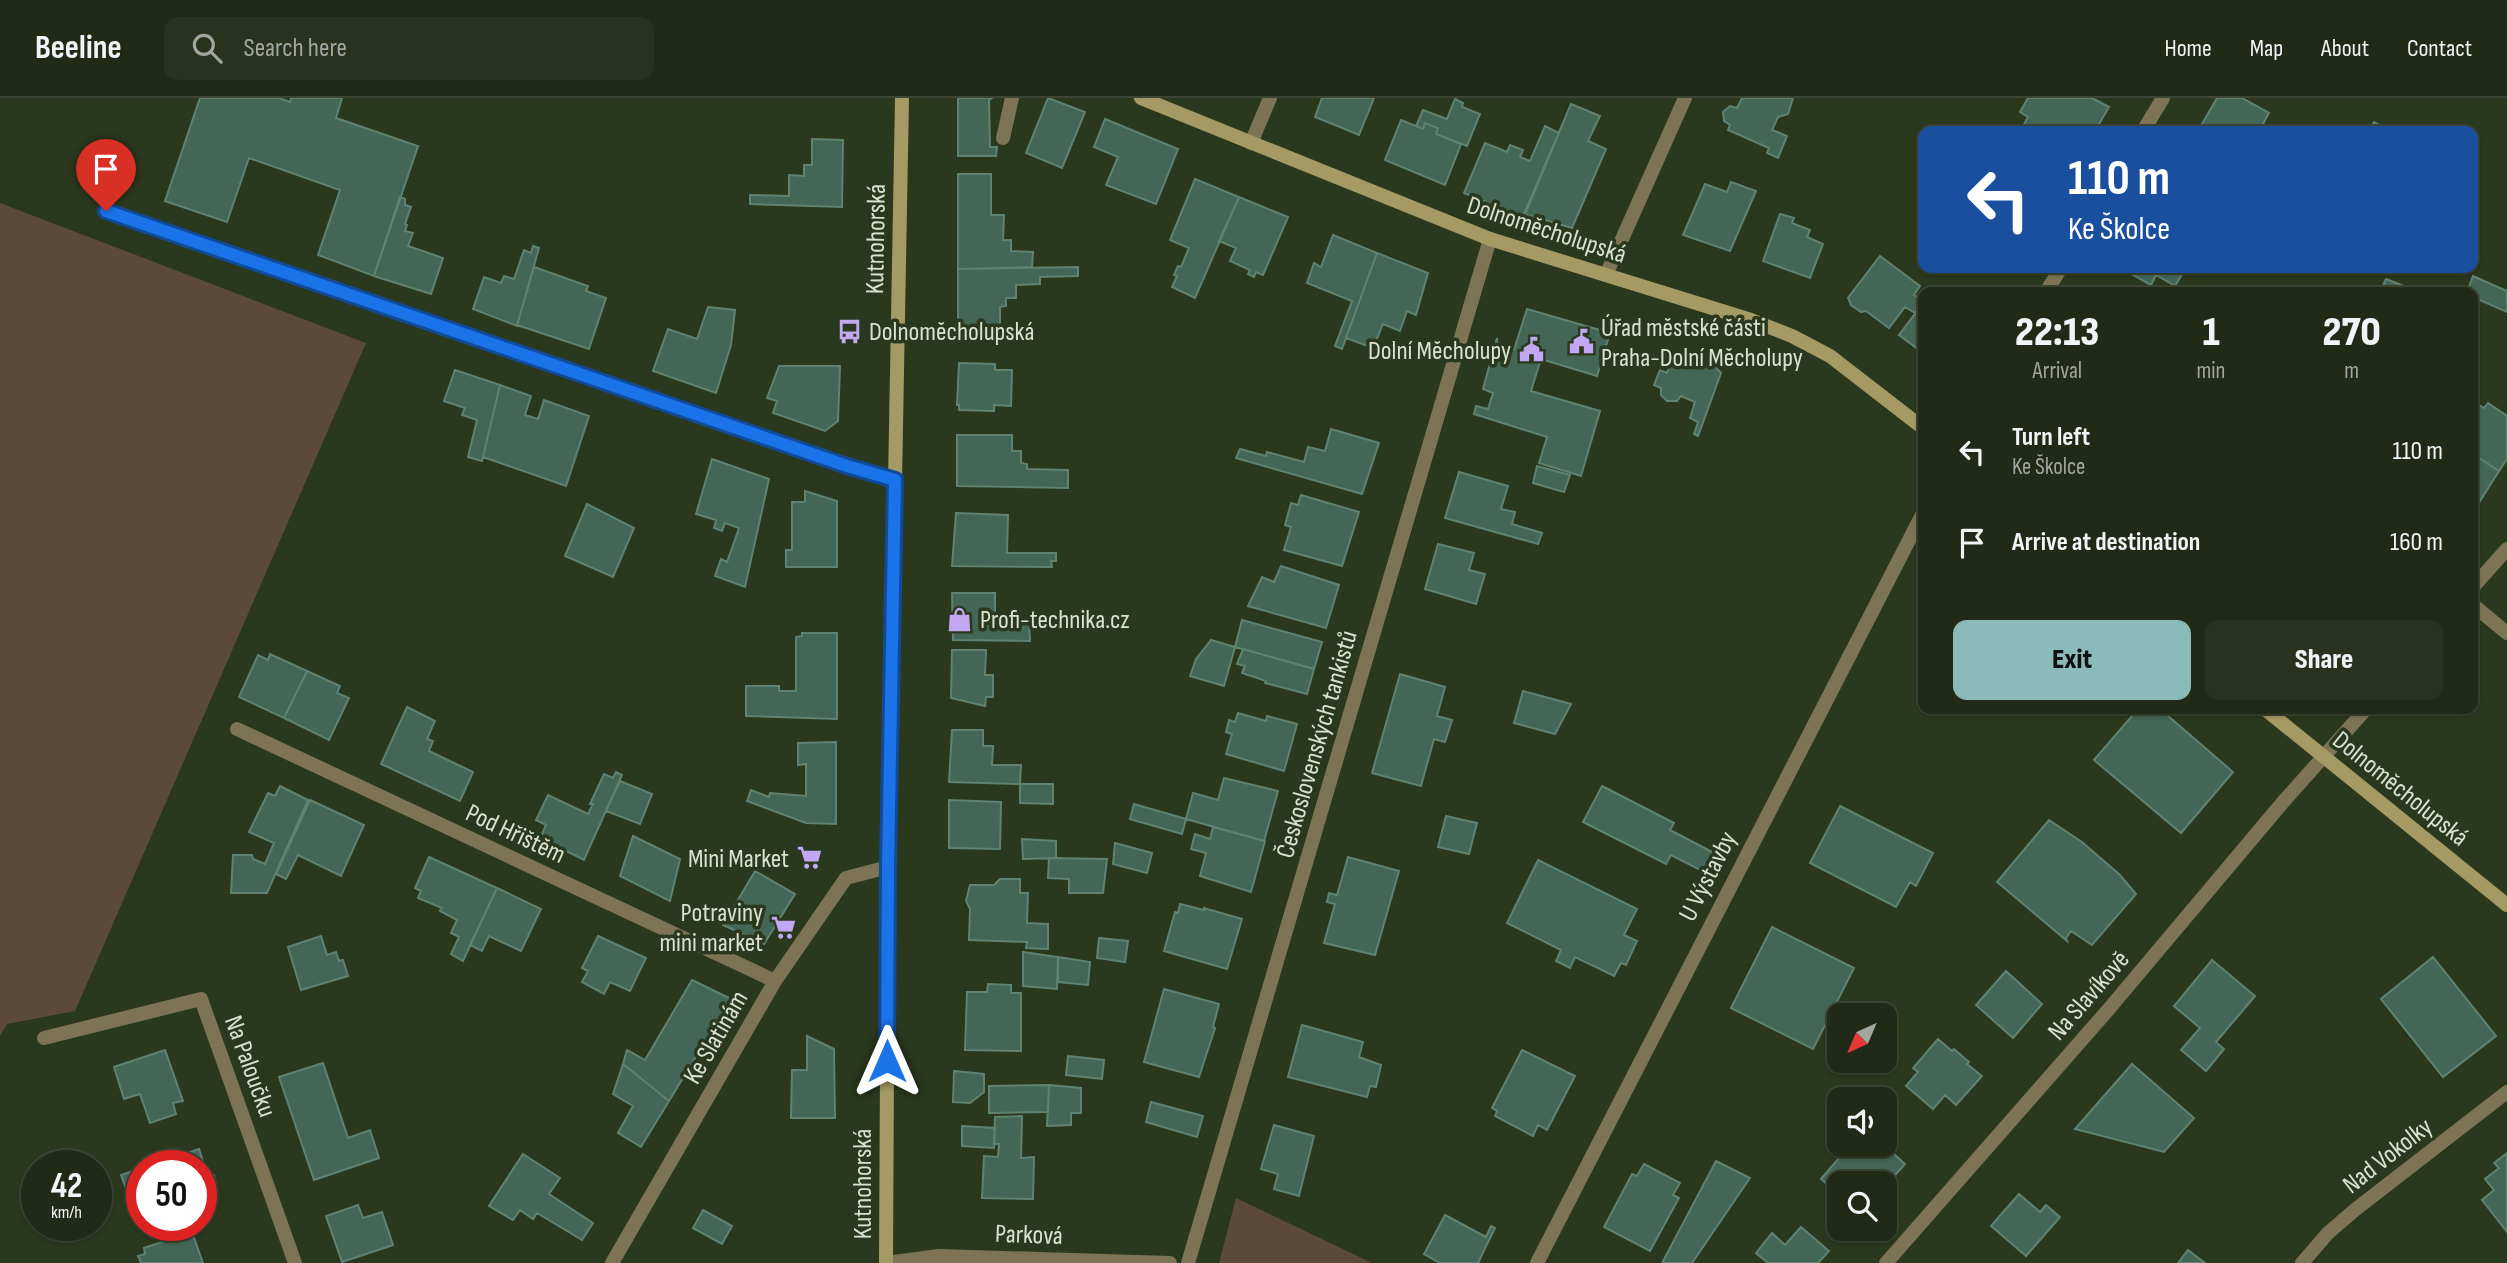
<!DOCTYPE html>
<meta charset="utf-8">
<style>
:root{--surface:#202a16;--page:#28321f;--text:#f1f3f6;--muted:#a2a7a1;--line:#3d4635;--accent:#8bbbb9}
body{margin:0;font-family:"Sofia Sans Condensed",sans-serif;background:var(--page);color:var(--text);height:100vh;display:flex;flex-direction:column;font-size:26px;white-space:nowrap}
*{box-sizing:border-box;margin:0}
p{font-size:23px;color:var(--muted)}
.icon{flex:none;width:38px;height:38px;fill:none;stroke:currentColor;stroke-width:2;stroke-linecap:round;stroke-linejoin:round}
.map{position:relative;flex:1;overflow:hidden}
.sheet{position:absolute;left:1918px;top:189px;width:560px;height:427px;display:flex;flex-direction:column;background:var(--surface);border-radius:14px;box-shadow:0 2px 5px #0004,0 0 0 2px var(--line)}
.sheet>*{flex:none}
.top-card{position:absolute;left:1918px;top:28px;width:560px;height:147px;border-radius:14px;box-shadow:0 2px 5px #0004,0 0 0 2px var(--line);background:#1a4fa0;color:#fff;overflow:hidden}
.needle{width:46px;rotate:224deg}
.fabs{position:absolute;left:1827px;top:905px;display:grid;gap:14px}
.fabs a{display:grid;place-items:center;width:70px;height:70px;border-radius:14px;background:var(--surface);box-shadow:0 2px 5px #0004,0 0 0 2px var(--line);font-size:35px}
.speed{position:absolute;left:21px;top:1052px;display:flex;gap:14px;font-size:35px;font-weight:700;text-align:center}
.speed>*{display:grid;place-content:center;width:91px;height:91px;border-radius:50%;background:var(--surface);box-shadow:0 2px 5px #0004,0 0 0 2px var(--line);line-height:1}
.speed small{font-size:18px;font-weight:400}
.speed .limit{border:10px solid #d22;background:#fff;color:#111}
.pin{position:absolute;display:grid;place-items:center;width:60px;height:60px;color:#fff;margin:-72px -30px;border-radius:50% 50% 50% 0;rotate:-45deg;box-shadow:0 0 7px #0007}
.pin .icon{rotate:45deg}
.me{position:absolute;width:77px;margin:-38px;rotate:0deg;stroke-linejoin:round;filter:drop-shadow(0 0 5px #0008)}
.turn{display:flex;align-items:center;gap:24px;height:147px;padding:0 35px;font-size:32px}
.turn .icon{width:91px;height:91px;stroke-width:2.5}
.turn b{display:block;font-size:49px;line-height:60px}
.eta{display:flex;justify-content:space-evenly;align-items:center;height:119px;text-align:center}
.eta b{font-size:42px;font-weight:800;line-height:49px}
.button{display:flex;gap:14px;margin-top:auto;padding:14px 35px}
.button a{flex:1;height:80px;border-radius:14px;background:var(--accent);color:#111;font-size:28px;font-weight:800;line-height:80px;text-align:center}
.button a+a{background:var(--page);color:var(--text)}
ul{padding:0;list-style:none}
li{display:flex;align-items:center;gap:21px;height:91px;padding:0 35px}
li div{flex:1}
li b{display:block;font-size:26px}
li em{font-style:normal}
header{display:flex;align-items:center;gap:42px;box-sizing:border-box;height:98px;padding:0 35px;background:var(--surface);border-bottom:2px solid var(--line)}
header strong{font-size:33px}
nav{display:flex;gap:38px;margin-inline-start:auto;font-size:24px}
.search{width:490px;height:63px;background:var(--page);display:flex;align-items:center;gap:18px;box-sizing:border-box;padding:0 24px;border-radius:14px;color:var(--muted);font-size:26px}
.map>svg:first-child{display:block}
.green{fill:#5c4a39}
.building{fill:#436656;stroke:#5f8372;stroke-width:2}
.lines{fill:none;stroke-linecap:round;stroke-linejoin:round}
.lane{stroke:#7c7454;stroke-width:14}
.street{stroke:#7c7454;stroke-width:14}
.secondary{stroke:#a59964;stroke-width:14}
.route-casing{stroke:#114b97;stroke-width:18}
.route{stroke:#1a73e8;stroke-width:12}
.labels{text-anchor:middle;stroke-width:7;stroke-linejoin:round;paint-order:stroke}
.street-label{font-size:26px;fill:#d9e2d1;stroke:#2a381d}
.poi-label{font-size:26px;fill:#d9e2d1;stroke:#2a381d;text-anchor:start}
</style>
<header>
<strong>Beeline</strong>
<div class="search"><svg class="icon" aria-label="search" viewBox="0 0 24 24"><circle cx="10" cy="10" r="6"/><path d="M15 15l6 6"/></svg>Search here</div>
<nav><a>Home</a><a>Map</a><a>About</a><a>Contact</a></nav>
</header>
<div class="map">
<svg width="2507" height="1165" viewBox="0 0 2507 1165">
<rect width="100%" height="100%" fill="#2a381d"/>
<path class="green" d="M0,105L366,245L75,913L7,926L0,938Z
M1236,1100L1372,1165H1219Z"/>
<path class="building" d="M200,0H279L290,4L291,0H342L336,20L418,48L374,178L318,157L340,92L249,60L227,124L165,103Z
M958,0H992L989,2L990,49H997L996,58H958Z
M1048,0L1085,14L1062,70L1026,55Z
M1322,0H1374L1359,37L1315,19Z
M1742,0H1793L1788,16L1778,19L1772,32L1787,38L1778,60L1767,55L1769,50L1728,32L1730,27L1724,23L1723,14L1730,8L1737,10Z
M2028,0H2092L2109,9L2095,33H2033L2023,28L2028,19L2020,14Z
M2217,0H2242L2269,15L2259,33H2198Z
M1455,1L1463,5L1462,9L1480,16L1467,48L1436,36L1438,30L1425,25L1423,31L1416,28L1423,12L1447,21Z
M1571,6L1600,18L1588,43L1606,51L1572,130L1524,116Z
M1105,21L1178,51L1156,106L1106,87L1118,59L1094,49Z
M1401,22L1423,31L1425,25L1438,30L1436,36L1461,46L1445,87L1385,62Z
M2374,24L2390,33H2369Z
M1545,28L1559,35L1524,119L1464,95L1485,45L1507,54L1510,47L1523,52L1520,59L1530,63Z
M812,41L843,42L842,109L750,106V97L789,98V77L804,78V67H812Z
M958,76H991V117H1004L1003,142H1011V153L1033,154L1032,169L958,171Z
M1195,81L1239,99L1195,200L1172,189L1177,178L1174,177L1178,168L1181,169L1189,150L1170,142Z
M1731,84L1756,93L1730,153L1683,137L1705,86L1727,94Z
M400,99L405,101V107L411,109L405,126L407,127L405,133L413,135L408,148L443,160L431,196L374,178Z
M1239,99L1288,119L1263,177L1256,174L1254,179L1248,176L1250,172L1230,163L1236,150L1219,143Z
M1780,116L1794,120L1792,125L1810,132L1807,139L1823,146L1810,180L1763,163Z
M1333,137L1377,155L1342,251L1335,248L1352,203L1307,185L1314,165L1321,169Z
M533,148L539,150L517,228L473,211L484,179L501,185L504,178L514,181L524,152L531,155Z
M1377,155L1428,175L1416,217L1407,213L1400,233L1383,226L1373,250L1346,240Z
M1880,158L1920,188L1914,197L1923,202L1915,215L1905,209L1889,230L1866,213L1861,214L1851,207L1848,200Z
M534,169L588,188L586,193L606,200L589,251L517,227Z
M1078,169V178L1040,179V186L1016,187V200H1006V208L1000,209V234H958V171Z
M2121,170H2186L2175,188L2156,177L2151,187Z
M2473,178L2507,193V214L2473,199V194H2467Z
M2386,181L2419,194H2380Z
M1923,205V255L1899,237Z
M708,209L735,212L731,247L716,295L653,273L668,231L697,241Z
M1527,211L1610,235L1597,278L1541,261L1531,293L1600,313L1581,378L1539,365L1547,339L1474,316L1476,308L1488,311L1493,295L1483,291L1497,240V245L1514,252Z
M1673,257L1701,267L1707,265L1713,266L1721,275L1698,338L1694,336L1698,324L1690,320L1695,304L1681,298L1677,303H1667L1661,297V290L1654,287L1660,272L1667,275Z
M959,265L995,266V272H1012L1011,308L994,307V313L959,312V307H957Z
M779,268H840L838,323L825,333L773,315L777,303L767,300Z
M455,272L500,287L482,363L468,359L477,322L462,317L465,310L444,303Z
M500,287L531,298L525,317L538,321L544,302L589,318L566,388L483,359Z
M2473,303L2484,310L2488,305L2507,318V361L2499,373L2473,356Z
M1331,331L1379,345L1362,396L1236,360L1240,351L1266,358L1267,354L1304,364L1308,349L1325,353Z
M957,337H1012V353H1021V365L1027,366V371L1068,372V390L957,388Z
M2473,356L2499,373L2473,414Z
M712,361L769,381L745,489L715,478L721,461L727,464L739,430L725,425L722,433L714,430L716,422L696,416Z
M1537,368L1570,377L1564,394L1533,385Z
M1459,374L1508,388L1501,411L1515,414L1512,426L1542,435L1538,446L1445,420Z
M805,393L837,403V469H786V452H792V404H805Z
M1301,397L1359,414L1342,468L1284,452L1291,429L1285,427L1291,405L1298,407Z
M587,406L634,430L613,479L565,458Z
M956,415L1008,417L1007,455H1056V463H1051L1052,469L952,468Z
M1438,446L1474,455L1469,472L1485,476L1476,506L1425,491Z
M1281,468L1339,487L1326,530L1248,508L1262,479L1274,484Z
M952,495H995V523H990L991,530L1022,531L1023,523L1029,524L1030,543L953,542Z
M1242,522L1322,544L1314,571L1235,549Z
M802,535H837V621L746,618V588H779V593H796V539L802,538Z
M1211,542L1235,549L1224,588L1190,578L1196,561Z
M1243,551L1314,571L1307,596L1265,585L1266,583L1242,575L1245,568L1237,566Z
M952,552H986L985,577H993V599H986L985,608L951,600Z
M270,556L307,573L284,620L239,599L258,557L268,562Z
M307,573L340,588L337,595L349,600L329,642L284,620Z
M1400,576L1445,589L1437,618L1452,622L1445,644L1434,641L1421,688L1372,675Z
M1523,593L1571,606L1555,636L1514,625Z
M407,609L435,623L427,641L433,643L429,653L473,674L460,703L381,666Z
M2138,611H2160L2233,674L2181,735L2094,662Z
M1238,615L1266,623L1267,618L1297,626L1284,673L1226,656L1232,636L1226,634L1229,622L1235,624Z
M952,632H983V648H993L992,667H1021L1020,686L949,684Z
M836,644V726L806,725L747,703L751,692L769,699L770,695L806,698V666L798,667V645Z
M616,674L622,677L584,762L540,740L546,727L536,722L548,697L588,716L593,706H590L604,676L613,680Z
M1224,680L1278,693L1264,743L1186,721L1193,695L1218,702Z
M620,683L652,696L640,726L606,713Z
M1020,686H1053V706L1020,705Z
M280,688L308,702L267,795H231L233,757H252L253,761L265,766L274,745L249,734L268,695L275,698Z
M1602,688L1674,725L1670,732L1714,755L1704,774L1671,757L1666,766L1583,724Z
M310,702L364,727L341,778L298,757L286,781L276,776Z
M949,702L1001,704L1000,751L949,750Z
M1134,706L1186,721L1182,736L1130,721Z
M1840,708L1933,755L1916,788L1910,784L1896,809L1810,765Z
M1446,718L1477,725L1469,756L1438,749Z
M2049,722L2082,744L2120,777L2136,796L2092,847L2071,833L2066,840L2067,843L1997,784Z
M1213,729L1265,743L1251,794L1200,778L1206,755L1191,751L1195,736L1210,741Z
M633,738L680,761L670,803L620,778Z
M1022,741L1056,743V760L1023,761Z
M1115,745L1152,755L1147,775L1113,766Z
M429,759L497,790L463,863L451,856L459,839L451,835L457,822L440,813L442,810L418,800L421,793L415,790Z
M1348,759L1399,773L1375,857L1324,845L1335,806L1327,804L1329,795L1337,797Z
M1049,760L1107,761L1103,795H1069V781L1048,780Z
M1538,762L1637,811L1624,837L1637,843L1626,867L1621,865L1614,878L1575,859L1570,870L1556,863L1561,852L1507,825Z
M755,773L795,796L764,846L723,827Z
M1000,781H1020V795H1028L1027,825L1048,826V851L1026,850L1027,844L969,842L970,811L966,803L970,787H994Z
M497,790L541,811L521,853L489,838L482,853L470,847Z
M1180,806L1204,812V810L1242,821L1227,871L1164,853L1175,814L1178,815Z
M1772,829L1854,870L1813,951L1731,910Z
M321,838L327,857L336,854L339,863L343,862L348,878L301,892L288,849Z
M598,838L646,860L630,893L610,884L604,896L582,884L588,873L582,870Z
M1099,840L1128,843L1125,864L1097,860Z
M1023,854L1058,859L1057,891L1023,888Z
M1058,859L1090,864L1088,887L1058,884Z
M2433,859L2496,938L2443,979L2381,901Z
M2212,862L2255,898L2216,944L2224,951L2206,973L2181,952L2200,930L2174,908Z
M2006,873L2042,906L2013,940L1976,907Z
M692,882L731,901L669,1003L623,966L627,952L645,962Z
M988,886L1011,887V895H1021V953L965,952L967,894H987Z
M1164,891L1219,906L1213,929L1215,930L1199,979L1144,964Z
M1302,927L1363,944L1359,959L1381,967L1376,989L1370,988L1367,999L1288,979Z
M807,938L834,951L835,1020H791L792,972H807Z
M1938,941L1952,953L1954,951L1969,964L1967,966L1982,978L1956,1007L1945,997L1933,1011L1906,988L1918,974L1913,970Z
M165,952L183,1003L173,1005L176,1016L150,1025L140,996L124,1001L114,969Z
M1522,952L1575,978L1547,1032L1538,1027L1533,1038L1495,1018L1497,1013L1492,1010Z
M1068,958L1104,962L1102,981L1066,977Z
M323,965L348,1040L370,1032L379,1060L314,1082L279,979Z
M623,966L669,1003L641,1049L618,1035L633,1008L613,996Z
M2132,966L2194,1020L2164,1054L2075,1031Z
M954,973L984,976V994L970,1005L953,1004Z
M1049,987L1048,1014L989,1015V988Z
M1049,987L1081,990V1015H1071V1027L1047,1028Z
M1151,1004L1203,1018L1197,1039L1146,1024Z
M1022,1018L1021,1060L1034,1059L1033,1101L982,1100L984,1058L998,1059L999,1046H994L995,1019Z
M1274,1027L1314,1038L1299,1098L1274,1091L1278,1076L1261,1071Z
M962,1028L995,1030L994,1050L962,1048Z
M1851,1046H1883L1905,1066L1889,1084L1882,1078L1876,1085H1839V1097L1821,1081Z
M199,1051L206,1073L214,1077L216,1085L213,1094L201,1098V1068H149Z
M2507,1055V1134L2482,1102L2494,1092L2485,1081L2499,1070L2494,1065Z
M523,1056L560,1080L549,1096L593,1125L582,1142L537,1115L533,1121L520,1112L513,1122L489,1108Z
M1716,1063L1750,1080L1692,1165H1662Z
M1644,1066L1680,1085L1673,1097L1679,1100L1650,1153L1604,1129L1632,1076L1637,1078Z
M142,1070V1127H163L142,1133L121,1077Z
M2019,1096L2040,1114L2046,1107L2060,1119L2026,1158L1991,1128Z
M358,1107L363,1120L382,1114L393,1147L342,1164L326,1118Z
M703,1112L732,1128L722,1146L693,1130Z
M1445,1117L1486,1139L1491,1128L1495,1130L1478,1165H1440L1424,1156Z
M1801,1129L1829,1153L1818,1165H1768L1756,1155L1772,1135L1785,1147Z
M192,1134L203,1165H141L138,1158L145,1156L144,1150Z
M2188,1152L2205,1165H2178Z"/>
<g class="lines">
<path class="lane" d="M1003,40L1012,0"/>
<path class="street" d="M2143,33L2163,0
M1251,45L1270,0
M106,113L847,368L895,382
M1606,177L1685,0
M2046,194L2061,170
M2473,489L2507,451
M2473,507L2507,535
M237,631L775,883
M44,940L201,901L295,1165
M612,1165L775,883L846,780L888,769
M886,1165L939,1158L1170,1165
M1188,1165L1490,141
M1537,1165L1923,415
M1886,1165L2108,912L2283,704L2366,611
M2302,1165L2328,1135L2356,1111L2507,994"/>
<path class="secondary" d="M1141,0L1490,141L1751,222L1792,238L1830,258L1923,330
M2265,611L2507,807
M886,1165L888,769L902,0"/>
</g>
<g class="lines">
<defs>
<path id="route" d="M106,113L847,368L895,382L888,769L887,963"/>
</defs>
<use href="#route" class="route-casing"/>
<use href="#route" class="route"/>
</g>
<defs>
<symbol id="bus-bare" viewBox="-9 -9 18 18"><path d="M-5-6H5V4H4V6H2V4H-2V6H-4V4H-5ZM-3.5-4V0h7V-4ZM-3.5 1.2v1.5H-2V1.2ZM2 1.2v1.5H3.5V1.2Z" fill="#c2a8f3" stroke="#2a381d" stroke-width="2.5" paint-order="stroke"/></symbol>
<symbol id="civic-bare" viewBox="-9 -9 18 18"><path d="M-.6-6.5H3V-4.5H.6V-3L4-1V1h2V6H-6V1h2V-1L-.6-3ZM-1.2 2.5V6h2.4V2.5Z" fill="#c2a8f3" stroke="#2a381d" stroke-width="2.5" paint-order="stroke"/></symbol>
<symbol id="shop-bare" viewBox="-9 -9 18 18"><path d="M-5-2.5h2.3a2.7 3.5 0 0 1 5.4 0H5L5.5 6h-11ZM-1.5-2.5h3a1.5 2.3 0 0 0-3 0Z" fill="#c2a8f3" stroke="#2a381d" stroke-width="2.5" paint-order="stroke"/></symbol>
<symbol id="supermarket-bare" viewBox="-9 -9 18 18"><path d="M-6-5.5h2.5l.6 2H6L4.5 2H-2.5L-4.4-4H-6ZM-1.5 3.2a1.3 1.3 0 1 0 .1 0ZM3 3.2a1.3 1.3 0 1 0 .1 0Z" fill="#c2a8f3" stroke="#2a381d" stroke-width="2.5" paint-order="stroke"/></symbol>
</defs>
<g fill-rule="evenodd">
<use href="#bus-bare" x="832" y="216" width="35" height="35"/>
<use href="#civic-bare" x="1564" y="226" width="35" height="35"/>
<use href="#civic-bare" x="1514" y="234" width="35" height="35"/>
<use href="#shop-bare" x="942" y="504" width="35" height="35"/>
<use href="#supermarket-bare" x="792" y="742" width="35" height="35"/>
<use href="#supermarket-bare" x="766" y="812" width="35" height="35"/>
</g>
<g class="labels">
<g class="street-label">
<text transform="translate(1547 131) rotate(18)" y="9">Dolnoměcholupská</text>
<text transform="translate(875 141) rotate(-89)" y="9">Kutnohorská</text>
<text transform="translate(1316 646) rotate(-74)" y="9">Československých tankistů</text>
<text transform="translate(2401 690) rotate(39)" y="9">Dolnoměcholupská</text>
<text transform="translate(516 735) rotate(25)" y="9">Pod Hřištěm</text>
<text transform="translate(1707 778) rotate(-63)" y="9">U Výstavby</text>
<text transform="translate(2088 897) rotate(-49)" y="9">Na Slavíkově</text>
<text transform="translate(715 939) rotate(-60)" y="9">Ke Slatinám</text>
<text transform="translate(251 968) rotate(70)" y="9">Na Paloučku</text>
<text transform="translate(2387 1057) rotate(-38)" y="9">Nad Vokolky</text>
<text transform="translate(862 1086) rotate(-90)" y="9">Kutnohorská</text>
<text transform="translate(1029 1136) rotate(2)" y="9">Parková</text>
</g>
<g class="poi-label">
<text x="1601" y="238">Úřad městské části<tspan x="1601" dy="30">Praha-Dolní Měcholupy</tspan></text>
<text x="869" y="242">Dolnoměcholupská</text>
<text x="1511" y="261" text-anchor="end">Dolní Měcholupy</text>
<text x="980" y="530">Profi-technika.cz</text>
<text x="789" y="769" text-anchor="end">Mini Market</text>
<text x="763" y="823" text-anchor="end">Potraviny<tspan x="763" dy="30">mini market</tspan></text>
</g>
</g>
</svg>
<div class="fabs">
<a><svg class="needle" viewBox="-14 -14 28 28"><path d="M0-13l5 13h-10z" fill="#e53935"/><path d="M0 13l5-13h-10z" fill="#a2a7a1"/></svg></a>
<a><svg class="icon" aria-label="sound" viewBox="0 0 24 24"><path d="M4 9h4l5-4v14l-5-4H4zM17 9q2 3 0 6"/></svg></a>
<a><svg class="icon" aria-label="search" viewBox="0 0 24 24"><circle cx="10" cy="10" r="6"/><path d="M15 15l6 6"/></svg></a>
</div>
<div class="speed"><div>42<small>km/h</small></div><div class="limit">50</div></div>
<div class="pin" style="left:106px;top:113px;background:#d93025"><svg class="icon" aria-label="arrive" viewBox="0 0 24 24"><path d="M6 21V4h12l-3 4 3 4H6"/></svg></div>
<svg class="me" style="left:887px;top:963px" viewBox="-20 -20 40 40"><path d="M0-17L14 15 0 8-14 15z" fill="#1a73e8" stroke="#fff" stroke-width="4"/></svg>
<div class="top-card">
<div class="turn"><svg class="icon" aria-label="left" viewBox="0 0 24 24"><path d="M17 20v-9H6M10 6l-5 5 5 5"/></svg><div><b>110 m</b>Ke Školce</div></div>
</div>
<section class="sheet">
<div class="eta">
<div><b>22:13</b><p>Arrival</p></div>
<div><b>1</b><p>min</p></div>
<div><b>270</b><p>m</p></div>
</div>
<ul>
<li><svg class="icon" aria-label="left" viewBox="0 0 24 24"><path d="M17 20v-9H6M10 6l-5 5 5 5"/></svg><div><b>Turn left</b><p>Ke Školce</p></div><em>110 m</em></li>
<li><svg class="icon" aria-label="arrive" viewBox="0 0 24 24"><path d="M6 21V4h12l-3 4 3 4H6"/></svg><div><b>Arrive at destination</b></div><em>160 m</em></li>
</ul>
<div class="button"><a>Exit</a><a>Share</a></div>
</section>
</div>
